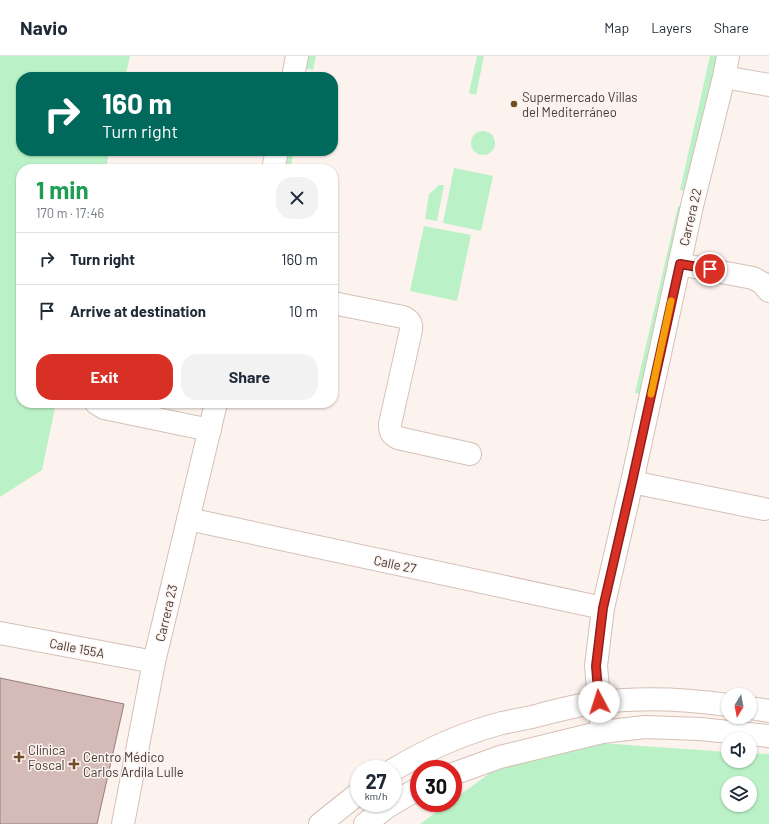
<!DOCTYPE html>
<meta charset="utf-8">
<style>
:root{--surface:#fff;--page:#f2f2f3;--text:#1f2937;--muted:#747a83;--line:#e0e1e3;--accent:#d93025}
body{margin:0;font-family:Barlow,sans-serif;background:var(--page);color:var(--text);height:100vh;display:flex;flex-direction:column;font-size:15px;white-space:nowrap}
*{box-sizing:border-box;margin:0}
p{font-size:13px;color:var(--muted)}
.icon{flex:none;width:22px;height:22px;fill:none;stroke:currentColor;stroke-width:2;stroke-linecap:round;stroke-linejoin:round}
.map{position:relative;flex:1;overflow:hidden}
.drawer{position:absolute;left:16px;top:108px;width:322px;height:244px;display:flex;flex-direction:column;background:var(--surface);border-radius:16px;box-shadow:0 1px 3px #0004}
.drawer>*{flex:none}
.hud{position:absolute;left:16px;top:16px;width:322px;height:84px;border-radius:16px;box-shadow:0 1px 3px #0004;background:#00695c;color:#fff;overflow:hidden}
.needle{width:26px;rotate:190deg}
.controls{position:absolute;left:721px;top:632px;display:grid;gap:8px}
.controls a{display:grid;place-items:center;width:36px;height:36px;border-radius:50%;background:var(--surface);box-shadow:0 1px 3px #0004;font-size:20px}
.speed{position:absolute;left:350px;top:704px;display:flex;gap:8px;font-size:20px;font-weight:700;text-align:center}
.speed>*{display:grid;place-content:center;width:52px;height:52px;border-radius:50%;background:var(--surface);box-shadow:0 1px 3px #0004;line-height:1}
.speed small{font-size:10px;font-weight:400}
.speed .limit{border:6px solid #d22;background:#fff;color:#111}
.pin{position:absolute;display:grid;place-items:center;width:34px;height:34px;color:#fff;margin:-17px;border:2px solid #fff;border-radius:50%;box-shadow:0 1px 4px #0007}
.me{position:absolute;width:44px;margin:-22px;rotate:355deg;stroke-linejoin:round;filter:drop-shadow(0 0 3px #0008)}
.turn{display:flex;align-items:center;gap:14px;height:84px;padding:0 20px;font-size:18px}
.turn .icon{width:52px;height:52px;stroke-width:2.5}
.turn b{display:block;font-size:28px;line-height:34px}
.round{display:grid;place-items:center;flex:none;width:42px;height:42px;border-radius:16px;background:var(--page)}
.head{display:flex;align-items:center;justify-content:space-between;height:68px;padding:0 20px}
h1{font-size:24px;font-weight:700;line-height:30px;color:#1e9e55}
.primary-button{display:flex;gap:8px;margin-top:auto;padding:8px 20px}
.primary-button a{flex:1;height:46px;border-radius:16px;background:var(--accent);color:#fff;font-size:16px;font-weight:700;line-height:46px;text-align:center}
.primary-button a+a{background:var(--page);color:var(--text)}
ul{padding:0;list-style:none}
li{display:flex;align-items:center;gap:12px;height:52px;padding:0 20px;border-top:1px solid var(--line)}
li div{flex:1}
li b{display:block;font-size:15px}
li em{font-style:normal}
header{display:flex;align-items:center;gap:24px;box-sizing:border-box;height:56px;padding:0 20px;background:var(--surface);border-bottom:1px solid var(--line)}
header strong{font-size:19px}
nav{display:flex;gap:22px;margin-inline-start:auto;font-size:14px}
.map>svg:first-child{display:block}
.green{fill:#bbf1c6;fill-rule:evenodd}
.building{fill:#d5bbb7;stroke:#967e7a}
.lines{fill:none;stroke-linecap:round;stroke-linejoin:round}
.minor-casing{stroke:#d6c0b5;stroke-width:24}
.major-casing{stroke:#d6c0b5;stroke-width:24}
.minor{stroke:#fff;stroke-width:22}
.major{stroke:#fff;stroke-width:22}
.route-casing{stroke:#8d1f18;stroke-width:10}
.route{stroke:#d93025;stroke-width:7}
.slow{stroke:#f59e0b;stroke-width:7}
.poi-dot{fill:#714d27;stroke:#fcf2ee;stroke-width:1.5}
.labels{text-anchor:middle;stroke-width:3;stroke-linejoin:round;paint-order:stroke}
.poi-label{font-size:13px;fill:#443b36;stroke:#fcf2ee;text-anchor:start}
.street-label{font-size:13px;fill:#443b36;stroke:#fcf2ee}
</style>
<header>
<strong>Navio</strong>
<nav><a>Map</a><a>Layers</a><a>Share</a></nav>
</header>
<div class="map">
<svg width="769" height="768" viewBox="0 0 769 768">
<rect width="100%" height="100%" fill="#fcf2ee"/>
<path class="green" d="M0,0H130L125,21H21V95H109L106,113H21V347H56L42,414L0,441Z
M308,0H316L313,14L305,12Z
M477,0H484L476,39L469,37Z
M710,0H717L687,136L680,134Z
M471 87a12 12 0 1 1 24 0a12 12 0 1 1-24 0Z
M286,95H294L290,113H282Z
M454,112L493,120L481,175L443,167Z
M439,129H444L437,165L425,163L429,138Z
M678,150L685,151L642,338L635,337Z
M424,170L471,179L457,245L410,235Z
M600,687L728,696V705H750V697L769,698V768H420L449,747H453V744L494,714ZM728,727H750V749H728Z"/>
<path class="building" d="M0,622L124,648L97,768H0Z"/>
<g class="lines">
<defs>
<path id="minor" d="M293,21L297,0
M724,21L769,29
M273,113L277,95
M679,208L753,222L762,227L769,235
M333,247L403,261C410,264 412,267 411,274L390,368C390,376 391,378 398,382L470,398
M96,347L104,352L210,374
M632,426L764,453
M188,463L603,552
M0,577L154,606
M602,676L596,610L603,552L632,426L692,150L724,21L728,0
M123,768L154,606L216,347"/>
<path id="major" d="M750,652L769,655
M393,714C426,694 464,677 502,667C512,665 522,663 532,661C554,655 577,649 600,646C643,641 686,643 728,649
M453,718L500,701L602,676L645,671L700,673L769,680
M320,768L359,737
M365,768L387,751L419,732"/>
</defs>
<use href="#minor" class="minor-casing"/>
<use href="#major" class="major-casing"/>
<use href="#minor" class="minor"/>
<use href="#major" class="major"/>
</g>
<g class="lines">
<defs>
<path id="route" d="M599,646L596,610L603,552L632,426L680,208L710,213"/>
</defs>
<use href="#route" class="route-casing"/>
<use href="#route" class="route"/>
<path class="slow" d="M651,338L671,245"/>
</g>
<g class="poi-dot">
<circle cx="514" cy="48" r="4"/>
<path d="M17 695h4v4h4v4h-4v4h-4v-4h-4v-4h4z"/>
<path d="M72 702h4v4h4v4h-4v4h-4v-4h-4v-4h4z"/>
</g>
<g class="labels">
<g class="poi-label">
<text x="522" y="46">Supermercado Villas<tspan x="522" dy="15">del Mediterráneo</tspan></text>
<text x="28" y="699">Clínica<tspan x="28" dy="15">Foscal</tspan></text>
<text x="83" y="706">Centro Médico<tspan x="83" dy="15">Carlos Ardila Lulle</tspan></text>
</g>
<g class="street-label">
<text transform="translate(690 161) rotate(-77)" y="5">Carrera 22</text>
<text transform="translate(395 508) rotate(12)" y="5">Calle 27</text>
<text transform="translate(166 557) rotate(-77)" y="5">Carrera 23</text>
<text transform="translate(77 592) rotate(11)" y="5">Calle 155A</text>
</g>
</g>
</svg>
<div class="controls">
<a><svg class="needle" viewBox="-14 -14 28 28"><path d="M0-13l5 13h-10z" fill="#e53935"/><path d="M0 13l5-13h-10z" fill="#747a83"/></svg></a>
<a><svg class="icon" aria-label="sound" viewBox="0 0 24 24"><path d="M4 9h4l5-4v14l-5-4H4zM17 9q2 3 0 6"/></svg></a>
<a><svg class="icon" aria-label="layers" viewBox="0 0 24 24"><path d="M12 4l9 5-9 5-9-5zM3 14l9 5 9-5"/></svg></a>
</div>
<div class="speed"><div>27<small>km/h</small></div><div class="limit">30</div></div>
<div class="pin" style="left:710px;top:213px;background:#d93025"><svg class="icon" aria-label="arrive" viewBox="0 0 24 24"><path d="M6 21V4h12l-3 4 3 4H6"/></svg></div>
<svg class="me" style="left:599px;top:646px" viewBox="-20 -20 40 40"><circle r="19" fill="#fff"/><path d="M0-13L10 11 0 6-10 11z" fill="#d93025"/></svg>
<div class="hud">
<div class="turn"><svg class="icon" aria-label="right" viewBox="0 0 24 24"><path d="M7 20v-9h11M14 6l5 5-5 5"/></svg><div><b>160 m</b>Turn right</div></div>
</div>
<section class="drawer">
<div class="head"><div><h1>1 min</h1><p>170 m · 17:46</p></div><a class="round"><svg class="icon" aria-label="close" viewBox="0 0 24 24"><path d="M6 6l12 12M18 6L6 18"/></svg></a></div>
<ul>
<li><svg class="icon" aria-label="right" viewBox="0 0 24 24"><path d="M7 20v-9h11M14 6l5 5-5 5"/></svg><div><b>Turn right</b></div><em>160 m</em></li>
<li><svg class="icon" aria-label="arrive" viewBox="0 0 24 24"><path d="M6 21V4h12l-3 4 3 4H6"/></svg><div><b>Arrive at destination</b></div><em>10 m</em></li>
</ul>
<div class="primary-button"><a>Exit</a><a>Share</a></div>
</section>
</div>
